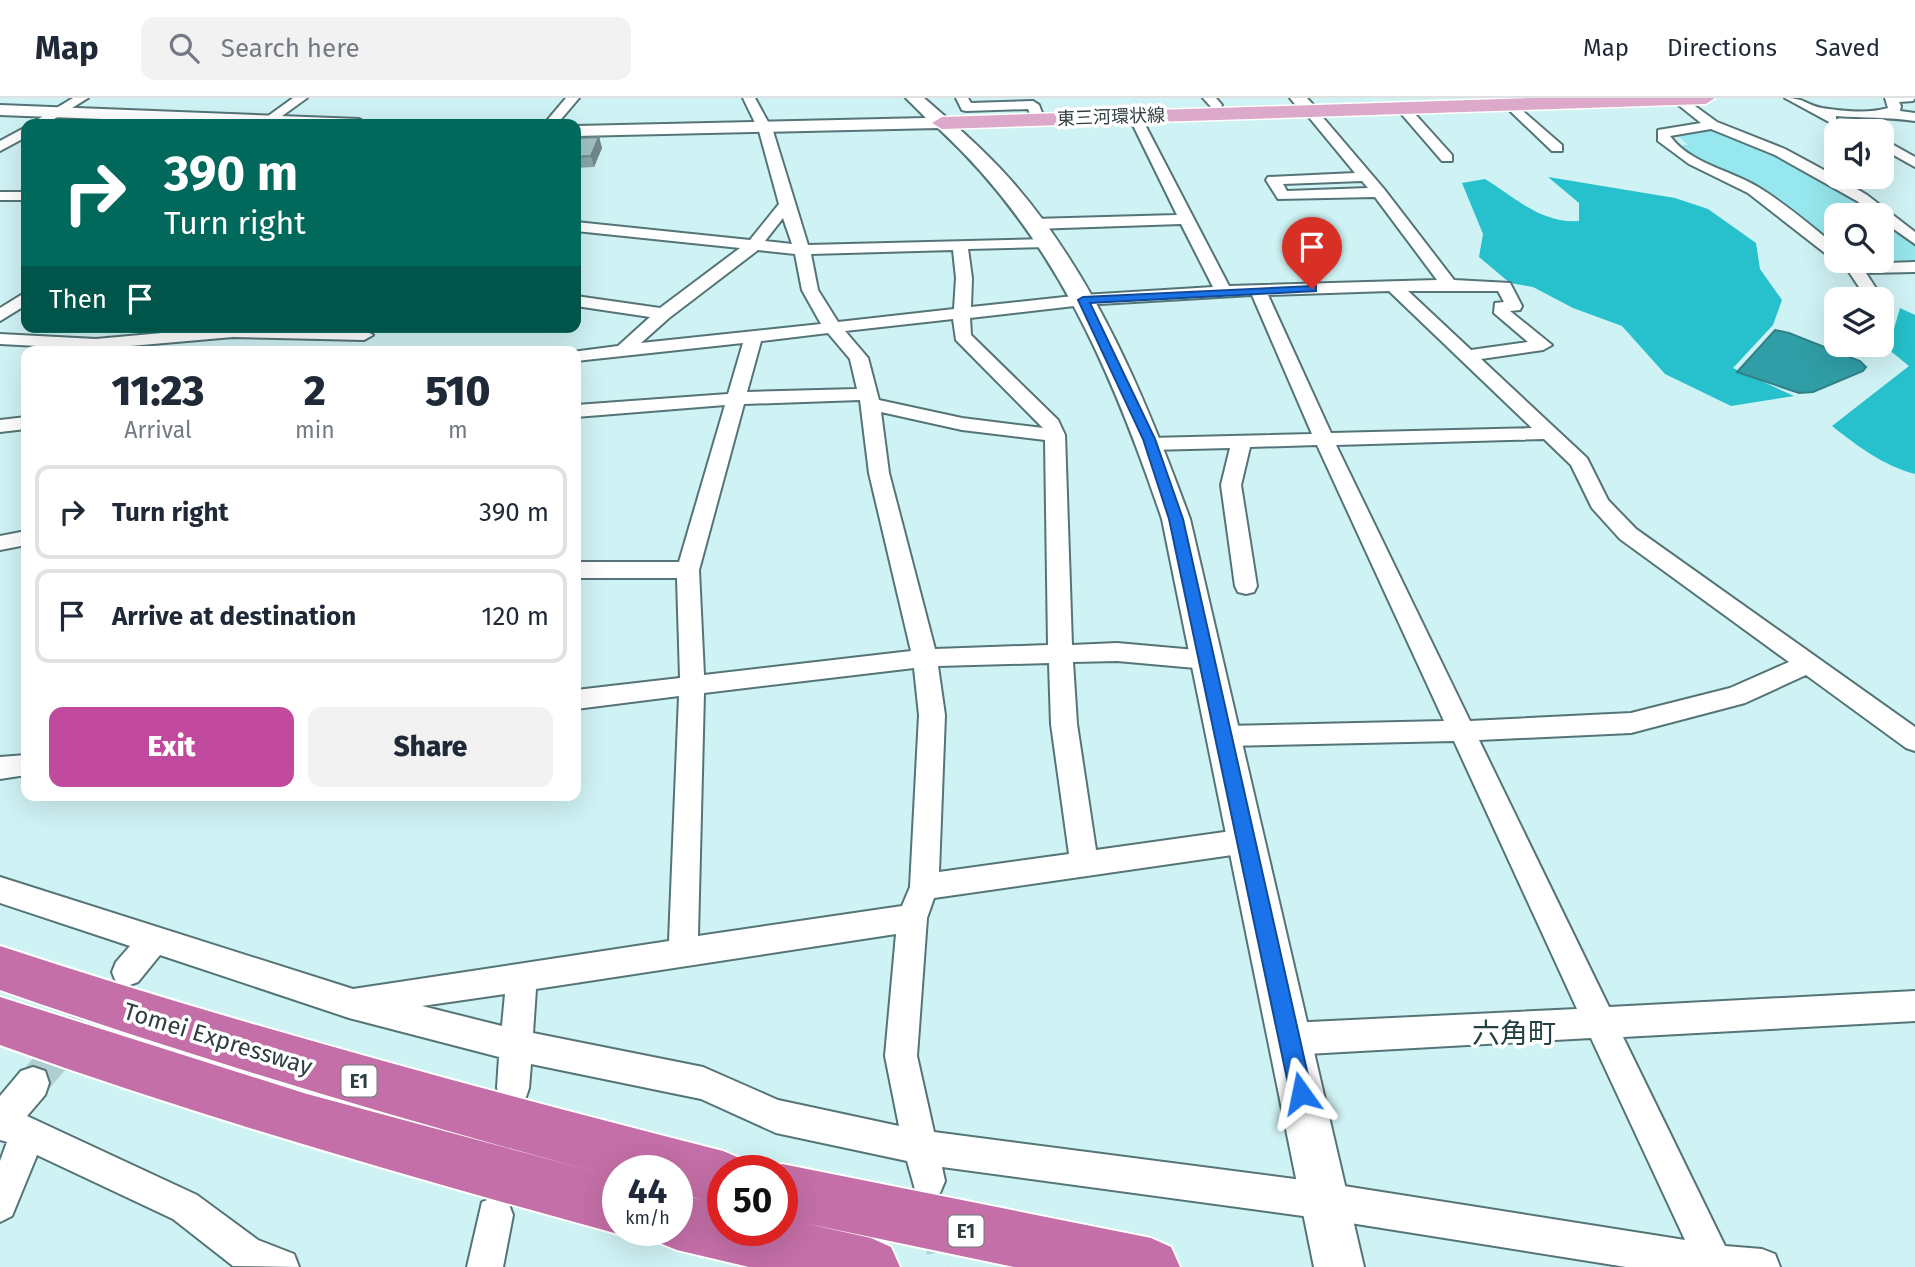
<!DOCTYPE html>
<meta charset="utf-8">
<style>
:root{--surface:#fff;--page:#f2f2f3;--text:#1f2937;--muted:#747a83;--line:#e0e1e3;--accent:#c24a9e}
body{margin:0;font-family:"Fira Sans","Noto Sans JP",sans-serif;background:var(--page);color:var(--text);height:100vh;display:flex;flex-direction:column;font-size:26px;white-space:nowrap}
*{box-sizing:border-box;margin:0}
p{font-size:23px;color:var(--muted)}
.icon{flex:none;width:38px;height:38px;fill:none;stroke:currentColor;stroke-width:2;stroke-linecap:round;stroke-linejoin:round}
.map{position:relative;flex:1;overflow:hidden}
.panel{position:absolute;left:21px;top:248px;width:560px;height:455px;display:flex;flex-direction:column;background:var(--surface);border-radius:14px;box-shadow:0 7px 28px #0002}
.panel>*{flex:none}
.banner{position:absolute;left:21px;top:21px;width:560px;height:214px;border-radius:14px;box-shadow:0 7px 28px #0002;background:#00695c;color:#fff;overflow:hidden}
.buttons{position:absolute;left:1824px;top:21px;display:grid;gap:14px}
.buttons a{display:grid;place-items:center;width:70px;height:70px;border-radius:14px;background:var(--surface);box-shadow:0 7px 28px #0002;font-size:35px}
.speed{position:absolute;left:602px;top:1057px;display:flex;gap:14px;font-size:35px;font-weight:700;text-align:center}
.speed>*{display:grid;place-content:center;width:91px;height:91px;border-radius:50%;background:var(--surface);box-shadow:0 7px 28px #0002;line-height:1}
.speed small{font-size:18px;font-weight:400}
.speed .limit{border:10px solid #d22;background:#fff;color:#111}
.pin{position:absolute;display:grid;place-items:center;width:60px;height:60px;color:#fff;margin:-72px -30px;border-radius:50% 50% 50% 0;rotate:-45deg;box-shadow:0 0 7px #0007}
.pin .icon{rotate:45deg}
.me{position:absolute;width:77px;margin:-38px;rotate:348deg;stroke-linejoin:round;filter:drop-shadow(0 0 5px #0008)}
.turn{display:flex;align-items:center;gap:24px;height:147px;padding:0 28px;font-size:32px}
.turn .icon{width:91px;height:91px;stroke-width:2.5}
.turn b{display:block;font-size:49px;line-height:60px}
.then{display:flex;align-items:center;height:66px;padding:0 28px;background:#0003;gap:14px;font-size:26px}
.eta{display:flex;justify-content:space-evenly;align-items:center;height:119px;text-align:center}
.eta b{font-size:42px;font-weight:800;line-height:49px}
.cta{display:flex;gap:14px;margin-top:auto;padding:14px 28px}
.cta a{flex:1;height:80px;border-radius:14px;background:var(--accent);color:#fff;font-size:28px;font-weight:800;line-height:80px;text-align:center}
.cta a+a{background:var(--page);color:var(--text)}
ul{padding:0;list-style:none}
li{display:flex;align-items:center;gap:21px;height:94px;margin:0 14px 10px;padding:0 14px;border:4px solid var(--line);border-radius:14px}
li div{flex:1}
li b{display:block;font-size:26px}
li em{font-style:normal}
header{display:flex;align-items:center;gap:42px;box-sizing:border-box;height:98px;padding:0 35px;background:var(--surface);border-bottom:2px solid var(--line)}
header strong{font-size:33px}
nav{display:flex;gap:38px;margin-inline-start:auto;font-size:24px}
.search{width:490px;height:63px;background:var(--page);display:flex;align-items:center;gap:18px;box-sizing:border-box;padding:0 24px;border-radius:14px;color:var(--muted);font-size:26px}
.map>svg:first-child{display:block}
.green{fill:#96e8ee}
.forest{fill:#26c1cc}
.water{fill:#309ea6;stroke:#308187;stroke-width:2}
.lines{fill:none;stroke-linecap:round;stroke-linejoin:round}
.street-tunnel{stroke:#afced0;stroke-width:32;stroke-dasharray:32 16;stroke-linecap:butt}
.street-casing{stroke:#557477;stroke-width:4}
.secondary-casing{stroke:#557477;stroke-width:4}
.primary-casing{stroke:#fff;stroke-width:3}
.highway-casing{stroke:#fff;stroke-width:4}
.street{fill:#fff;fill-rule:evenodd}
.secondary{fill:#fff;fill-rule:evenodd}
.primary{fill:#dca9ca;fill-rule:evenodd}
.highway{fill:#c46fa7;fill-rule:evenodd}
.wall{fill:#8aa8aa}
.shaded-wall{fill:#71888b}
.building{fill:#a1c3c6;stroke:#71888b;stroke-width:2}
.route{fill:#1a73e8;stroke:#114b97;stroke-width:2}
.labels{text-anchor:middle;stroke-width:7;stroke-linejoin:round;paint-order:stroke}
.far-street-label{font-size:18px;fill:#303e3f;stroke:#fff}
.shield{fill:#fff;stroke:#6e7879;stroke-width:2}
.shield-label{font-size:19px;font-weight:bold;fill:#303e3f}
.near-street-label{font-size:24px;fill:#303e3f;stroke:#fff}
.near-quarter-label{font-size:28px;fill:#244244;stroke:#fff}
</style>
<header>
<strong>Map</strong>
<div class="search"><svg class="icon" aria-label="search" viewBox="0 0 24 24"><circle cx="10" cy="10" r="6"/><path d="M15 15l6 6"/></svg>Search here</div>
<nav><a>Map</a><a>Directions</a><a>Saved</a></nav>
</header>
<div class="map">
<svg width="1915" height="1169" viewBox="0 0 1915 1169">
<rect width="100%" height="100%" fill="#cff2f4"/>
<path class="green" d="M1713,30L1771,53L1851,97L1850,100L1873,117H1836V147L1812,128L1674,47H1688L1678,38L1688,37L1686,34Z
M1881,123L1911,140L1915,147V165L1867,167L1855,163H1881Z"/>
<path class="forest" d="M1548,79L1675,100L1708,111L1756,145L1760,171L1782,202L1773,227L1733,270L1794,298L1731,308L1665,276L1622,228L1573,210L1533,189L1510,185L1479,159L1483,136L1462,85L1485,81C1514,99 1542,126 1579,123V105Z
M1900,210L1915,217V376C1882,367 1859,349 1832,328L1909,268L1888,251Z"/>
<path class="water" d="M1775,232L1789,235L1860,263L1866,269L1863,273L1813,294L1799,295L1737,274Z"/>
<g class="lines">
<path class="street-tunnel" d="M33,985L107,898
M936,1122L946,1169"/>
<defs>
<path id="street" d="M73,0H88L46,26H30Z
M293,0H307L271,26H257Z
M566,0H579L557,26H544Z
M743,0H755L773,33L808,147L1051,141L1054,144L1051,147L1046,149L968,151L972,180L971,209L1083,197L1213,189L1181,126L1033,131L1025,126L1033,121L1177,117L1129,19L1135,15L1141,19L1229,188L1437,182L1375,99L1278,101L1266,82L1268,79L1355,75L1303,12L1304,9H1314L1384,91L1454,182L1510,185L1522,208L1520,212L1510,213L1552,247L1543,252L1481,261L1587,360L1608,402L1636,431L1915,629V653L1906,650L1806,577L1745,605L1631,635L1479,642L1609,909L1915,893V923L1623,939L1725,1148L1762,1151L1775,1156L1780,1169H1626L1325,1121L942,1069L945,1083L940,1095L928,1100L916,1095L907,1063L776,1035L701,1001L531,966L529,990L525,1002L513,1006L501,1002L497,990L499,959L349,920L160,857L138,884L127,888L116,884L112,874L116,864L130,848L0,805V779L353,891L669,843L679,598L576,611V592L680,580L677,480H576V464H679L725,307L576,319V307L728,296L743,245L576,263V254H572L618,248L650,219L576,208V198L660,210L740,150L576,133V124L750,142L779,106L759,33ZM1362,83L1368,90L1287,93L1283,86ZM783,120L792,146L765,143ZM758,152L795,156L802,192L821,226L641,245L669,220ZM953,152L956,180L954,211L838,224L818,192L811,156ZM1389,193L1532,330L1331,335L1268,197ZM1408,193H1498L1504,204L1495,205L1494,215L1528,244L1471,252ZM1252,197L1312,336L1150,340L1140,346L1150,352L1230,350L1221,387L1235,488L1238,494L1246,496L1254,494L1257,488L1241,387L1250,349L1317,347L1444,623L1224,628L1215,631L1211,638L1215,645L1224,648L1454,643L1577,911L1289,925L1278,930L1273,941L1278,952L1289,957L1591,940L1685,1142L1325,1085L934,1034L917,958L927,820L934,800L1246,755L1256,751L1260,743L1256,735L1246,731L1096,752L1077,626L1073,564L1117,563L1207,571L1215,568L1219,562L1215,556L1207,553L1117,545L1072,547L1065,337L1058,322L971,237L970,220L1083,207ZM953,221L956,242L1043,330L962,320L879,302L868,260L845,233ZM828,235L850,261L857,291L747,294L761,243ZM860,302L869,375L911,553L704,577L699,472L744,306ZM881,314L962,332L1045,342L1048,547L935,551L889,375ZM1544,341L1571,367L1592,410L1620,441L1789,564L1730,590L1631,615L1470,623L1336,347ZM1049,565L1051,626L1069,756L939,774L945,617L938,568ZM914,570L919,617L910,789L902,808L698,838L704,595ZM896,836L885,958L899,1028L778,1002L703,969L533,935L536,891ZM505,896L502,928L422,908Z
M956,0H968L971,5L1033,3L1039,7L1044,20L1043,23H1033L1028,11L966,13L962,12Z
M1203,0H1216L1222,7L1220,10H1212Z
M1684,0L1717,24L1785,51L1835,78L1867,97L1915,134V146L1881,122V117H1875L1857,103L1775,57L1711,31L1670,38C1689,65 1730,72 1758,89C1786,106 1811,128 1836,148V161L1830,159L1748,95L1689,66L1658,43V32L1701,25L1671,1Z
M1785,0C1805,0 1806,7 1822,10C1841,13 1869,16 1888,10L1885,0H1915L1913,3L1899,4L1901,8L1900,13L1915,15V23C1889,19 1862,20 1836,18V24L1831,25Z
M1510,2L1562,47V53H1552L1506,9L1504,6Z
M1402,5L1406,6L1452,57V63H1442L1398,12V6Z
M26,29V39L0,53V43Z
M1881,40L1915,59V69L1881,50Z
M0,94H26V102H0Z
M1837,163H1855L1859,166L1915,164V174L1866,175L1883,201L1881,204V201H1867L1849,174Z
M26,194V207L0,223V210Z
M228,229L364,232L373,237L364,242L233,239L96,251L0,246V236L96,241Z
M26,319V331L0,334V322Z
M26,433V447L0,452V438Z
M26,657V677L0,681V659Z
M33,969L45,973L49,985L45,997L27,1018L197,1097L258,1142L294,1156L299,1169L233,1168L173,1121L37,1057L12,1118L0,1124V1063L7,1044L0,1042V998L21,973Z
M495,1099L508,1104L513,1117L503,1169H467L482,1104Z"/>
<path id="secondary" d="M906,0H924C954,26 983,51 1009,80C1095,177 1146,301 1190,421L1364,1169H1314L1162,421C1112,274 1055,138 938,30L576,38V28L926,20Z
M1290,0H1307L1318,12L1309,17L1303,16Z
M0,7L359,21L368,26H230L0,17Z"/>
<path id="primary" d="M1532,0H1715L1706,6L942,31L932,25L942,19Z"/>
<path id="highway" d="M0,848C238,926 480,991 723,1053L742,1061L747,1073H723V1132H782V1073H765L782,1066L1151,1140L1171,1149L1180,1169H1014L804,1125L871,1140L891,1149L900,1169H749L677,1152L657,1144L652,1132H677V1096L702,1102L677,1095V1073H618V1080C410,1024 204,963 0,892Z
M0,899L307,996L618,1080V1132H626L618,1136C410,1079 203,1020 0,947Z"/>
</defs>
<use href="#street" class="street-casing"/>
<use href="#secondary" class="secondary-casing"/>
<use href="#primary" class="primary-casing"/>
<use href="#highway" class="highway-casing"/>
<use href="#street" class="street"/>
<use href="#secondary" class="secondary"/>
<use href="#primary" class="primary"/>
<use href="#highway" class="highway"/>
</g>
<path class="wall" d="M599,39L602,50L594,69L576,70V40Z"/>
<path class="shaded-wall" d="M599,39L602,50L594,69L591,58Z"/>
<path class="building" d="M599,39L591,58L576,59V40Z"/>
<path class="route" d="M1312,188H1316V193L1090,205L1155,341L1183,421L1312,995L1309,1003L1301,1006L1293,1003L1290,995L1169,421L1143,341L1078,202L1083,199Z"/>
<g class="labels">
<g class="far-street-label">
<text transform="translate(1111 19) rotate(-2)" y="6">東三河環状線</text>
</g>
<g class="shield">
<rect x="341.5" y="967.5" width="35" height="31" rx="5"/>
<rect x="948.5" y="1117.5" width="35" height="31" rx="5"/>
</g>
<g class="shield-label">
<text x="359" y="990">E1</text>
<text x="966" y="1140">E1</text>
</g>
<g class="near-street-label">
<text transform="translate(218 941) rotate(17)" y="8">Tomei Expressway</text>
</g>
<g class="near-quarter-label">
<text x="1514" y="945">六角町</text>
</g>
</g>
</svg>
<div class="buttons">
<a><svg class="icon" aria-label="sound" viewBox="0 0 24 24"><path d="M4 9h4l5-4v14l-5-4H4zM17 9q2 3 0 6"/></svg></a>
<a><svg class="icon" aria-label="search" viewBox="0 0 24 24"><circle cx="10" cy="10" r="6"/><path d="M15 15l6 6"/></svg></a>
<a><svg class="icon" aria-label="layers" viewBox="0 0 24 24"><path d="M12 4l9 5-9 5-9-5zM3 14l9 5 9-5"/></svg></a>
</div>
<div class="speed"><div>44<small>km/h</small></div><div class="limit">50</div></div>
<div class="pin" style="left:1312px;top:191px;background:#d93025"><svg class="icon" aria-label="arrive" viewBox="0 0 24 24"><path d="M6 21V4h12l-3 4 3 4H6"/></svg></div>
<svg class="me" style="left:1301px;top:995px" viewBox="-20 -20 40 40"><path d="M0-17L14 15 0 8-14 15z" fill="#1a73e8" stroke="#fff" stroke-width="4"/></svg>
<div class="banner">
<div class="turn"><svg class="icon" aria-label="right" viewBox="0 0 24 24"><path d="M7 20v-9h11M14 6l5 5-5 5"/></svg><div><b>390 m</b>Turn right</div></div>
<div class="then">Then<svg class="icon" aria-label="arrive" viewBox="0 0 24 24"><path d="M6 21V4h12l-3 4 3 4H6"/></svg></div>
</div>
<section class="panel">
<div class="eta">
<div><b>11:23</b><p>Arrival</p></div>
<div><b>2</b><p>min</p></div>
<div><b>510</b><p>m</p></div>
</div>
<ul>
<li><svg class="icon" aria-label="right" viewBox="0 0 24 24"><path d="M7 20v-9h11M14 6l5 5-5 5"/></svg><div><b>Turn right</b></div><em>390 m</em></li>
<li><svg class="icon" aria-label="arrive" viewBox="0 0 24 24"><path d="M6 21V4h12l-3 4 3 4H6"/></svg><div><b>Arrive at destination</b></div><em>120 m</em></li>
</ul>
<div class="cta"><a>Exit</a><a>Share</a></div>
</section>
</div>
